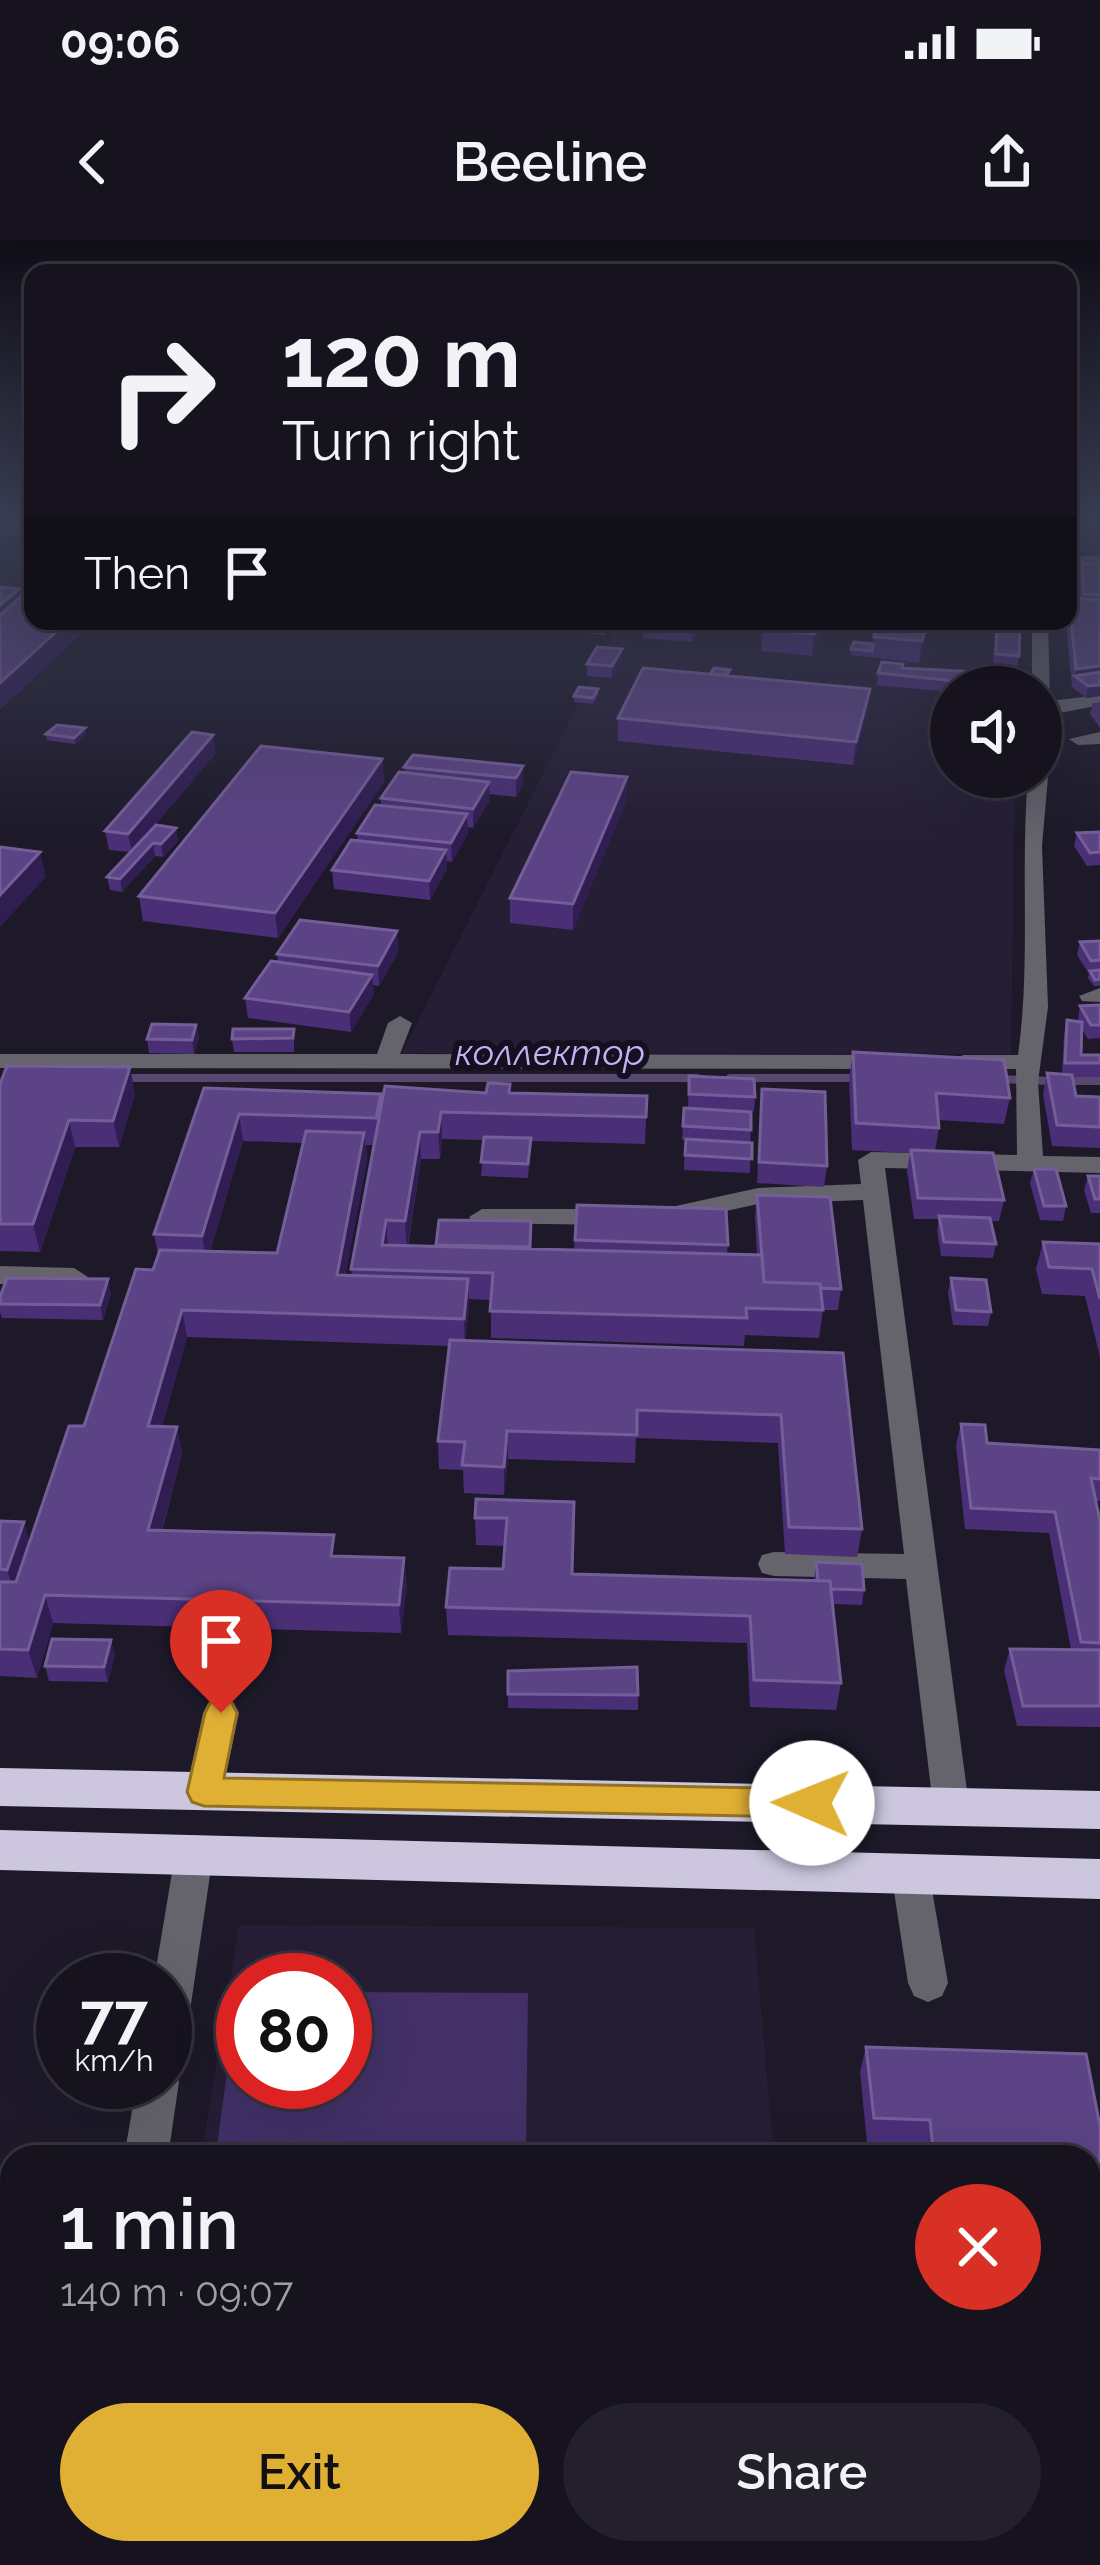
<!DOCTYPE html>
<meta charset="utf-8">
<style>
:root{--surface:#16131f;--page:#23202c;--text:#f1f3f6;--muted:#9e9ea4;--line:#35323d;--accent:#e0b034}
body{margin:0;font-family:Raleway,sans-serif;background:var(--page);color:var(--text);height:100vh;display:flex;flex-direction:column;font-size:45px;white-space:nowrap}
*{box-sizing:border-box;margin:0}
p{font-size:39px;color:var(--muted)}
.icon{flex:none;width:66px;height:66px;fill:none;stroke:currentColor;stroke-width:2;stroke-linecap:round;stroke-linejoin:round}
.map{position:relative;flex:1;overflow:hidden}
.panel{position:absolute;left:0px;top:1905px;width:1101px;height:420px;display:flex;flex-direction:column;background:var(--surface);border-radius:36px 36px 0 0;box-shadow:0 12px 48px #0002,0 0 0 3px var(--line)}
.panel>*{flex:none}
.banner{position:absolute;left:24px;top:24px;width:1053px;height:366px;border-radius:24px;box-shadow:0 12px 48px #0002,0 0 0 3px var(--line);background:#16131f;color:var(--text);overflow:hidden}
.tools{position:absolute;left:930px;top:426px;display:grid;gap:24px}
.tools a{display:grid;place-items:center;width:132px;height:132px;border-radius:50%;background:var(--surface);box-shadow:0 12px 48px #0002,0 0 0 3px var(--line);font-size:60px}
.speed{position:absolute;left:36px;top:1713px;display:flex;gap:24px;font-size:60px;font-weight:700;text-align:center}
.speed>*{display:grid;place-content:center;width:156px;height:156px;border-radius:50%;background:var(--surface);box-shadow:0 12px 48px #0002,0 0 0 3px var(--line);line-height:1}
.speed small{font-size:30px;font-weight:400}
.speed .limit{border:18px solid #d22;background:#fff;color:#111}
.pin{position:absolute;display:grid;place-items:center;width:102px;height:102px;color:#fff;margin:-123px -51px;border-radius:50% 50% 50% 0;rotate:-45deg;box-shadow:0 0 12px #0007}
.pin .icon{rotate:45deg}
.me{position:absolute;width:132px;margin:-66px;rotate:271deg;stroke-linejoin:round;filter:drop-shadow(0 0 9px #0008)}
.turn{display:flex;align-items:center;gap:42px;height:252px;padding:0 60px;font-size:54px}
.turn .icon{width:156px;height:156px;stroke-width:2.5}
.turn b{display:block;font-size:84px;line-height:102px}
.then{display:flex;align-items:center;height:114px;padding:0 60px;background:#0003;gap:24px;font-size:45px}
.round{display:grid;place-items:center;flex:none;width:126px;height:126px;border-radius:63px;background:var(--page)}
.summary{display:flex;align-items:center;justify-content:space-between;height:204px;padding:0 60px}
h1{font-size:72px;font-weight:600;line-height:90px}
.action{display:flex;gap:24px;margin-top:auto;padding:24px 60px}
.action a{flex:1;height:138px;border-radius:72px;background:var(--accent);color:#111;font-size:48px;font-weight:600;line-height:138px;text-align:center}
.action a+a{background:var(--page);color:var(--text)}
.status{display:flex;justify-content:space-between;align-items:center;height:84px;padding:0 60px;background:var(--surface);direction:ltr}
.status svg{height:33px;fill:currentColor}
header{display:flex;justify-content:space-between;align-items:center;height:156px;padding:0 60px;background:var(--surface);font-size:54px;font-weight:600}
.map>svg:first-child{display:block}
.built{fill:#251e35;fill-rule:evenodd}
.green{fill:#423067}
.lines{fill:none;stroke-linecap:round;stroke-linejoin:round}
.stream{stroke:#58486f;stroke-width:8}
.minor{fill:#65636c;fill-rule:evenodd}
.highway{fill:#ccc7de;fill-rule:evenodd}
.wall{fill:#4a2f77;fill-rule:evenodd}
.shaded-wall{fill:#301d52}
.building{fill:#5c4385;stroke:#745e98;stroke-width:3}
.route{fill:#e0b034;stroke:#927222;stroke-width:3}
.labels{text-anchor:middle;stroke-width:12;stroke-linejoin:round;paint-order:stroke}
.water-label{font-size:36px;font-style:italic;fill:#c3b2f4;stroke:#141020}
</style>
<div class="status"><b>09:06</b><svg viewBox="0 0 49 12"><path d="M0 12V9h3v3zM5 12V6h3v6zM10 12V3h3v9zM15 12V0h3v12zM26 1h20v11H26zM47 4h2v5h-2z"/></svg></div>
<header><svg class="icon" aria-label="back" viewBox="0 0 24 24"><path d="M15 5l-7 7 7 7"/></svg>Beeline<svg class="icon" aria-label="share" viewBox="0 0 24 24"><path d="M12 15V3M7 8l5-5 5 5M5 13v7h14v-7"/></svg></header>
<div class="map">
<svg width="1100" height="2325" viewBox="0 0 1100 2325">
<rect width="100%" height="100%" fill="#1d1929"/>
<path class="built" d="M620,381H1018L1017,447H951V537H1015L1011,814L402,813Z
M239,1685L754,1688L774,1917H201ZM243,1740H345V1842H243Z
M137,2313H909L910,2325H135Z"/>
<path class="green" d="M238,1751H243V1842H345V1752L528,1753L526,1907L217,1906Z"/>
<g class="lines">
<path class="stream" d="M124,838H697
M730,838H859
M1000,839L1051,841
M1066,841H1100"/>
<path class="minor" d="M1032,381H1048L1050,461L1100,455V465L1050,475V499L1041,505V447H1032Z
M1100,492V504L1078,505L1069,499Z
M1041,532L1048,537L1042,606L1048,767L1038,842L1043,916L1100,917V933L885,928L969,1566L964,1577L951,1582L938,1577L933,1566L906,1339L774,1336L762,1333L758,1324L762,1315L774,1312L904,1314L863,960L758,964L662,985L649,977L653,971L758,948L861,944L858,920L871,912L1017,915L1016,829H963L951,822L963,815H1018C1031,723 1020,630 1028,537H1041Z
M1100,748V762L1082,761L1079,756Z
M400,776L412,783L400,814L891,815L903,822L891,829L0,828V814H377L388,783Z
M482,969H614L627,977L614,985L473,983L469,977Z
M0,1026L74,1028L88,1037L74,1046L0,1044Z
M221,1459L234,1463L239,1473L222,1552L217,1563L204,1568L191,1563L186,1552L203,1473L208,1463Z
M194,1598L207,1603L213,1615L186,1798L180,1812L165,1817V1740H154L175,1615L181,1603Z
M910,1615L923,1620L929,1632L948,1743L942,1756L928,1762L914,1756L908,1743L891,1632L897,1620Z
M165,1825L173,1828L179,1842L168,1917H124L137,1842H165Z
M58,2313H108L106,2325H56Z"/>
<path class="highway" d="M0,1528L1100,1551V1589L0,1566Z
M0,1590L1100,1619V1659L0,1630Z"/>
</g>
<path class="wall" d="M0,274H33V295H0Z
M1082,318H1100V456L1086,458L1072,447L1066,381H1068L1069,358L1079,359V334Z
M586,381H612L605,395L585,393Z
M644,381H701L692,402L643,398Z
M766,381H824L812,416L761,411L763,389Z
M929,381L919,423L850,415L851,409L873,404L874,397Z
M995,381H1020L1019,416L1015,444L996,442L998,432L993,431Z
M622,409L621,421L612,438L587,436V424Z
M902,428L977,432L975,447H951V452L877,445L878,433Z
M730,430L729,436L870,449L867,472L853,525L618,501V478L710,434Z
M598,449V455L593,464L574,462V456Z
M1100,462V488L1090,474L1093,463Z
M46,494H86L75,504L47,500Z
M216,513L144,597L176,588L178,601L163,617L155,616L122,652L110,650L107,637L130,612L109,610L105,591Z
M382,519L384,542L278,698L143,681L139,656Z
M523,526V544L516,557L489,554L490,560L473,588L468,587V593L452,622L447,621V629L430,660L334,649L332,630L358,601L357,593L381,566V558L405,533L404,527Z
M627,537L626,561L573,690L510,683V658Z
M1100,592V625L1087,626L1074,606L1077,593Z
M1100,701V746H1094L1088,738L1089,734L1077,715L1080,702Z
M399,711L379,746L373,745L374,754L351,792L248,778L245,758L278,722L277,714Z
M1100,765V798L1088,799L1082,789L1081,815H1100V837H1072L1076,856L1100,857V908L1052,906L1043,854L1047,833L1062,834L1064,794L1067,780L1078,781L1080,766Z
M196,785L199,798L194,814L149,813L147,799Z
M294,789V812H234L232,799Z
M853,812L1010,858L1004,884L939,880V888L935,911L1004,960L999,981H991L996,1004L993,1018L941,1016L937,990L939,979H914L907,931L910,913L852,910L849,838Z
M689,836L755,857L754,871L688,868Z
M0,844L135,854L119,907H75L40,1012L0,1011Z
M204,848L381,854L382,865L486,853L647,856L645,904L531,901L528,938L481,936L484,900L442,899L440,919H421L408,1006H436L531,981L530,1009L574,1010L577,965L728,1005L727,1014L757,1015L755,976L757,955L841,1049L838,1070H823L819,1098L745,1095L744,1106L491,1098V1060L469,1059L465,1100L843,1113L862,1289L857,1317L785,1314L778,1203L636,1198L635,1223L508,1219L504,1255L464,1253L463,1230L439,1229L438,1201L449,1106L187,1097L162,1186L177,1187L182,1214L162,1291L337,1316L407,1345L401,1393L53,1383L37,1438L0,1436V1281L30,1302L153,1030L158,1015L154,994ZM243,901L303,903L277,1013L210,1011ZM366,905H374L351,1029L352,1036H345L367,920Z
M762,849L827,926L824,947L757,943Z
M684,868L751,872L750,933L684,930L685,900H682Z
M1034,929L1066,966L1063,981L1040,980L1030,943Z
M1088,936H1100V973H1091L1084,950Z
M1043,1002L1100,1004V1117L1085,1056L1042,1054L1036,1029Z
M951,1038L991,1072L988,1086L953,1085L948,1053Z
M111,1053L103,1080L2,1078L0,1072V1057Z
M961,1184L987,1203L1100,1210V1261H1095L1100,1281V1487L1017,1486L1004,1430L1010,1409H1071L1049,1293L965,1289L956,1205Z
M574,1262L572,1334L814,1341L816,1322L864,1350L862,1365L832,1364L841,1443L836,1470L750,1467L747,1403L448,1395L446,1367L503,1329L505,1306L476,1305L475,1278Z
M115,1415L108,1442L49,1441L45,1426Z
M508,1431L638,1455V1470L508,1468Z
M866,1807L1100,1886L1099,1964L1089,1963V1917H923L922,1904L867,1902L860,1832Z
M0,2073H12V2222H0Z
M1010,2313H1089L1100,2325H1012Z"/>
<path class="shaded-wall" d="M19,349L23,370L0,390V365Z
M68,381H95L0,470V443Z
M693,381H701L692,402Z
M819,381H824L812,416L814,394Z
M927,381H929L919,423L922,401Z
M622,409L621,421L612,438V426Z
M1100,426V443L1075,436L1072,446L1076,429Z
M1100,445V456L1086,458L1088,446Z
M870,449L867,472L853,525L856,502Z
M85,488L86,494L75,504L74,498Z
M213,495L216,513L132,613L128,594Z
M382,519L384,542L278,698L275,673Z
M523,526V544L516,557V538Z
M627,537L626,561L573,690V664Z
M489,542L490,560L473,588V569Z
M467,574L468,593L452,622L451,603Z
M176,588L178,601L163,617L161,604Z
M153,603L155,616L122,652L120,639Z
M446,610L447,629L430,660L429,641Z
M40,612L46,637L0,687V655Z
M397,691L399,711L379,746L378,726Z
M372,735L374,754L351,792L349,772Z
M196,785L199,798L194,814L192,800Z
M130,827L135,854L119,907L113,881Z
M441,872L442,899L440,919L438,892Z
M239,874L243,901L207,1023L202,996Z
M69,880L75,907L40,1012L33,984Z
M420,892L421,919L407,1008L405,981Z
M364,893L367,920L340,1063L337,1035Z
M386,980L388,1008L384,1032L382,1005Z
M108,1039L111,1053L103,1080L100,1065Z
M468,1039L469,1067L465,1106L464,1079Z
M182,1070L187,1097L154,1213L148,1186Z
M177,1187L182,1214L154,1318L148,1290Z
M507,1191L508,1219L504,1255V1227Z
M24,1282L32,1310L16,1357L7,1330Z
M404,1318L407,1345L401,1393L399,1365Z
M45,1355L53,1383L37,1438L28,1410Z
M111,1400L115,1415L108,1442L104,1427Z
M34,2313H42L40,2325H32Z"/>
<path class="building" d="M1082,318H1100V324L1082,323Z
M1082,324L1100,325V355L1084,354Z
M0,347L19,349L0,365Z
M29,350H33V381H68L0,443V375Z
M1069,358L1100,360V426L1076,429Z
M766,381H819L814,394L763,389Z
M878,381H927L922,401L874,397Z
M997,381H1020L1019,416L996,414Z
M854,402L873,404L872,411L851,409Z
M597,407L622,409L612,426L587,424Z
M882,422L903,424L902,428L977,432L975,443L878,433Z
M643,428L870,449L856,502L618,478Z
M714,428L730,430L726,435L710,434Z
M998,428L1017,430L1016,438L997,436Z
M1100,432V445L1088,446L1075,436Z
M579,447L598,449L593,458L574,456Z
M57,485L85,488L74,498L46,494Z
M192,492L213,495L128,594L105,591Z
M261,506L382,519L275,673L139,656Z
M413,515L523,526L516,538L404,527Z
M399,532L489,542L473,569L381,558Z
M571,532L627,537L573,664L510,658Z
M375,565L467,574L451,603L357,593Z
M156,585L176,588L161,604L153,603L120,639L107,637Z
M1100,592V612L1090,613L1077,593Z
M351,600L446,610L429,641L332,630Z
M0,607L40,612L0,655Z
M300,680L397,691L378,726L277,714Z
M1100,701V720L1091,721L1080,702Z
M271,721L372,735L349,772L245,758Z
M1100,730V739L1095,740L1090,731Z
M1100,765V785H1091L1080,766Z
M1067,780L1082,782L1081,815H1100V823H1065Z
M152,784L196,785L192,800L147,799Z
M233,789H294L293,798L232,799Z
M853,812L1004,820L1010,858L936,853L939,888L856,883Z
M7,826L130,827L113,881L69,880L33,984H0V844Z
M1047,833L1072,835L1076,856L1100,857V887L1057,885Z
M689,836L754,839L755,857L689,854Z
M488,843L510,844L509,853L647,856L646,877L441,872L438,892H420L405,981L386,980L382,1005L762,1015L764,1042L820,1044L823,1070L746,1068L747,1078L490,1071L493,1033L351,1029L385,846L486,853Z
M204,848L381,854L376,878L239,874L202,996L154,994Z
M762,849L825,852L827,926L759,922Z
M684,868L751,872V890L683,886Z
M306,891L364,893L337,1035L468,1039L464,1079L182,1070L148,1186L177,1187L148,1290L334,1295L331,1316L404,1318L399,1365L45,1355L28,1410L0,1409V1342H16L69,1186H84L136,1029L153,1030L160,1010L277,1013Z
M484,897L531,898L528,924L481,922Z
M686,899L752,903V919L685,915Z
M911,910L993,913L1004,960L918,958Z
M1034,929H1056L1066,966H1044Z
M1088,936H1100V959H1095Z
M757,955L830,957L841,1049L821,1048L820,1044L764,1042Z
M577,965L726,969L728,1005L575,1000Z
M939,976L990,978L996,1004L944,1002Z
M439,980L531,981L530,1007L436,1005Z
M1043,1002L1100,1004V1059L1092,1029L1049,1027Z
M7,1038L108,1039L100,1065L0,1064V1057Z
M951,1038L986,1040L991,1072L956,1070Z
M450,1100L843,1113L862,1289L789,1287L781,1175L637,1170V1195L507,1191L504,1227L462,1225L465,1202L438,1201Z
M961,1184L985,1185L987,1203L1100,1210V1239L1091,1238L1100,1281V1403L1081,1402L1055,1272L971,1268Z
M476,1259L574,1262L572,1334L830,1341L841,1443L754,1440L750,1376L446,1367L450,1328L503,1329L507,1278H475Z
M0,1281L24,1282L7,1330L0,1329Z
M816,1322L862,1324L864,1350L831,1349L830,1341H818Z
M52,1399L111,1400L104,1427L45,1426Z
M1010,1409L1100,1410V1466H1023Z
M637,1427L638,1455L508,1454V1431Z
M866,1807L1086,1814L1100,1886V1940H1089V1917H934L930,1880L874,1878Z
M0,2073H12V2207H0Z
M1089,2131L1100,2184V2325H1027L1025,2313H1089Z
M0,2268H12V2313H34L32,2325H0Z
M462,2313H537V2325H461Z"/>
<linearGradient id="sky" x2="0" y2="1"><stop stop-color="#100e17"/><stop offset="0.46" stop-color="#3a3e54"/><stop offset="1" stop-color="#3a3e54" stop-opacity="0"/></linearGradient>
<rect width="1100" height="600" fill="url(#sky)"/>
<path class="route" d="M221,1460L232,1463L237,1473L224,1538L812,1549L823,1553L828,1563L823,1573L812,1577L204,1566L192,1562L187,1552L205,1473L210,1463Z"/>
<g class="labels">
<g class="water-label">
<text x="550" y="825">коллектор</text>
</g>
</g>
</svg>
<div class="tools">
<a><svg class="icon" aria-label="sound" viewBox="0 0 24 24"><path d="M4 9h4l5-4v14l-5-4H4zM17 9q2 3 0 6"/></svg></a>
</div>
<div class="speed"><div>77<small>km/h</small></div><div class="limit">80</div></div>
<div class="pin" style="left:221px;top:1473px;background:#d93025"><svg class="icon" aria-label="arrive" viewBox="0 0 24 24"><path d="M6 21V4h12l-3 4 3 4H6"/></svg></div>
<svg class="me" style="left:812px;top:1563px" viewBox="-20 -20 40 40"><circle r="19" fill="#fff"/><path d="M0-13L10 11 0 6-10 11z" fill="#e0b034"/></svg>
<div class="banner">
<div class="turn"><svg class="icon" aria-label="right" viewBox="0 0 24 24"><path d="M7 20v-9h11M14 6l5 5-5 5"/></svg><div><b>120 m</b>Turn right</div></div>
<div class="then">Then<svg class="icon" aria-label="arrive" viewBox="0 0 24 24"><path d="M6 21V4h12l-3 4 3 4H6"/></svg></div>
</div>
<section class="panel">
<div class="summary"><div><h1>1 min</h1><p>140 m · 09:07</p></div><a class="round" style="background:#d93025;color:#fff"><svg class="icon" aria-label="close" viewBox="0 0 24 24"><path d="M6 6l12 12M18 6L6 18"/></svg></a></div>
<div class="action"><a>Exit</a><a>Share</a></div>
</section>
</div>
